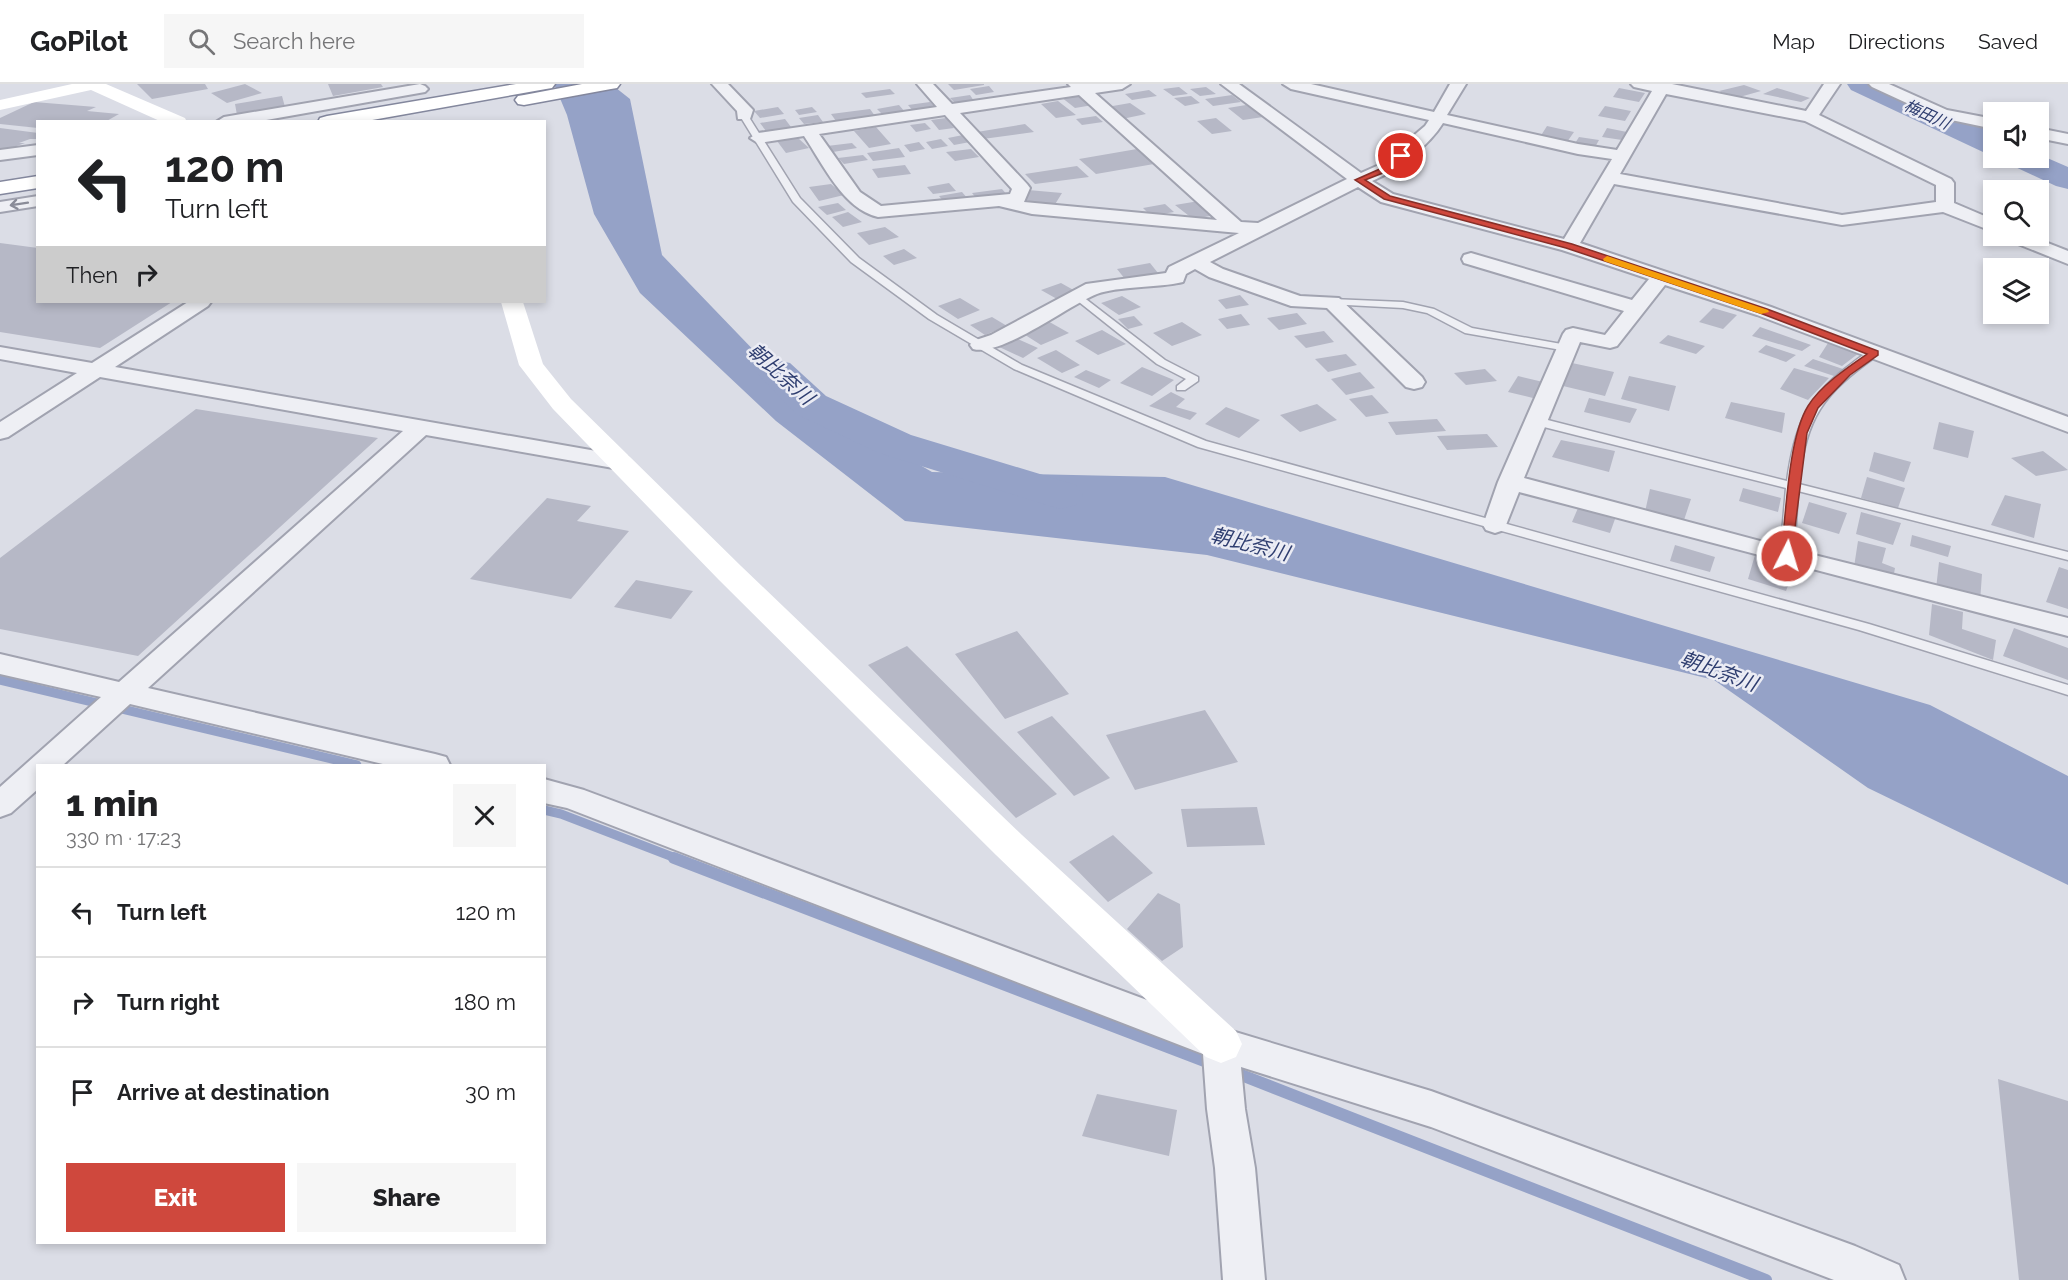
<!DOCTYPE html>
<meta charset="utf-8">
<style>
:root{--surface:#fff;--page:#f6f6f6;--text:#202124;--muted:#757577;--line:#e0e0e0;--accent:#cf483d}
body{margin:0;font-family:Raleway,"Noto Sans JP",sans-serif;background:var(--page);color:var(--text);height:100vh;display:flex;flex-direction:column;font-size:22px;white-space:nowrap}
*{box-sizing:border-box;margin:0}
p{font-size:20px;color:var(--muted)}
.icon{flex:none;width:33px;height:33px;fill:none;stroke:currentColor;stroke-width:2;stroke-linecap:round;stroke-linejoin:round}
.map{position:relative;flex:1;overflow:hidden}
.sheet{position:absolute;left:36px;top:680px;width:510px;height:480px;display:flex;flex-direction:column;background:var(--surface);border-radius:0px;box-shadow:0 3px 9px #0003}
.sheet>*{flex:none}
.top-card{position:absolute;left:36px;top:36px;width:510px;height:183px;border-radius:0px;box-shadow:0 3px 9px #0003;background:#fff;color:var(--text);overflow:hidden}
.buttons{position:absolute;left:1983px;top:18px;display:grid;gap:12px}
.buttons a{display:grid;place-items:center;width:66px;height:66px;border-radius:0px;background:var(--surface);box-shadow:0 3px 9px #0003;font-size:30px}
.pin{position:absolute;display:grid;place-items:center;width:51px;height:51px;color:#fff;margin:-26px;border:3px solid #fff;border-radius:50%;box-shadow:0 2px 6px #0007}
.me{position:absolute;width:66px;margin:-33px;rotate:5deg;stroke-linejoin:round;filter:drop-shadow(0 0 4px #0008)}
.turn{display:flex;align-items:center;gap:21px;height:126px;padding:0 30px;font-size:27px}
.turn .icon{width:78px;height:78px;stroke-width:2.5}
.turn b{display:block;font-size:42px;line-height:51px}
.then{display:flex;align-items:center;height:57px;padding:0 30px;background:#0003;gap:12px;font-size:22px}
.round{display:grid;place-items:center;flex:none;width:63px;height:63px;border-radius:0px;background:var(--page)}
.headline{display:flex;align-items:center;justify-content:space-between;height:102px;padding:0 30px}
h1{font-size:36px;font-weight:800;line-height:45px}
.action{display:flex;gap:12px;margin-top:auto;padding:12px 30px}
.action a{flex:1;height:69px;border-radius:0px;background:var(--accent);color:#fff;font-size:24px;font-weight:800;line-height:69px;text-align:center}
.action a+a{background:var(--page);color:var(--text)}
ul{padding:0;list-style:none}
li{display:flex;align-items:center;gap:18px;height:90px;padding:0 30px;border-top:2px solid var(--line)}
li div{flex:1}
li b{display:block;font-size:22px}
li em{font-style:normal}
header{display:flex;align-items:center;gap:36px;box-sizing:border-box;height:84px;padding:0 30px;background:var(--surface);border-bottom:2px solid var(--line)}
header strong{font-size:28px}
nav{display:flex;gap:33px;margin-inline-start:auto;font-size:21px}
.search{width:420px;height:54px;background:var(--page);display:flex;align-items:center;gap:15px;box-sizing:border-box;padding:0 21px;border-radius:0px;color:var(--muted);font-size:22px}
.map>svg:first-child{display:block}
.water{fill:#95a2c7}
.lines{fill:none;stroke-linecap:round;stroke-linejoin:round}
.stream-far1{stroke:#95a2c7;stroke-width:9}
.stream{stroke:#95a2c7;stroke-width:12}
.river{fill:#95a2c7;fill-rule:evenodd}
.building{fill:#b6b8c6}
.lane-casing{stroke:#a1a3b0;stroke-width:3}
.street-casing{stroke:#a1a3b0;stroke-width:4}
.highway-casing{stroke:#83879d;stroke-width:3}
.lane{fill:#eeeff4;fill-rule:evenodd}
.street{fill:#eeeff4;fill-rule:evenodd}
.secondary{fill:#fff;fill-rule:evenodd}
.highway{fill:#fff;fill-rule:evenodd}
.oneway{stroke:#8a8c98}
.route{fill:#cf483d;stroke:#872f28;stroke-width:1.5}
.slow{fill:#f59e0b}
.labels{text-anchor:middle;stroke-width:5;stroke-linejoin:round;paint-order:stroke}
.far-water-label{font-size:16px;font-style:italic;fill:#2f3e70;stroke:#ebecf4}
.water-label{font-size:20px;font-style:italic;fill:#2f3e70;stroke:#ebecf4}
</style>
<header>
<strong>GoPilot</strong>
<div class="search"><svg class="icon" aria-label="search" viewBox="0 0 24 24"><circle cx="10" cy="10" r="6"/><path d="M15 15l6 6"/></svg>Search here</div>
<nav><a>Map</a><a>Directions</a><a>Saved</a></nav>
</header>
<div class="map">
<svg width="2068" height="1196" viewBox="0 0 2068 1196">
<rect width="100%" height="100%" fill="#dbdde6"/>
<path class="water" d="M554,0H611L630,15L662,171L767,280L836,332L932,388L1165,393L1930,621L2068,692V801L1868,704L1714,596L1207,471L905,437L776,337L640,209L594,130L567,31Z"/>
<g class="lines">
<path class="stream-far1" d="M0,596L357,681
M544,726L561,730L678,775"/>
<path class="stream" d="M674,774L1212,980
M1231,987L1766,1196"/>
<path class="river" d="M1847,0H1884L1994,49V70L1983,68L1851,6Z
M2038,70L2068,83V105L2056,102L2011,81L2006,74H2038Z
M776,276L790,279L826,312L911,351L1076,401L1083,411L1076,421L1060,425L879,369L796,330L756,288L762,279Z"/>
</g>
<path class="building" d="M137,0H205L208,5L152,15Z
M245,0L262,9L227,19L211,9Z
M328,0H381L383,3L333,12Z
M948,0H984V1L954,6Z
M1744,1L1761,7L1736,14L1719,7Z
M989,2L994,8L976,11L970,5Z
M1179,3L1188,10L1173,12L1163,5Z
M1206,3L1216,10L1200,12L1190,5Z
M1619,4L1645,9L1639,18L1613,13Z
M1777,4L1810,14L1801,18L1763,10Z
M890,5L895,10L866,14L861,9Z
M1149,6L1157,12L1132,16L1125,10Z
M1077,10L1093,21L1075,24L1061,13Z
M970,11L974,17L956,20L950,14Z
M1232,11L1241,18L1213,22L1205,15Z
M282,12L285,23L237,31L235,20Z
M1191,12L1200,19L1185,22L1174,14Z
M1058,17L1076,31L1056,34L1041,20Z
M34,18L96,23L87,27L119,30L105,38H38V44L0,40V34Z
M930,18L936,24L914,28L908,21Z
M1130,19L1146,30L1122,35L1107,23Z
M899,21L905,28L883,31L877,25Z
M1246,21L1263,33L1243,36L1228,24Z
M1605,22L1631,27L1625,37L1598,32Z
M778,23L784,30L760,34L754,27Z
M812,23L817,28L799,31L795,26Z
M870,25L875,32L836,37L831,30Z
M818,31L823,38L804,40L799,34Z
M1096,32L1103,38L1082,41L1076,35Z
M946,34L954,44L939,46L931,36Z
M1216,34L1232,47L1212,50L1197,37Z
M785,35L791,43L766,47L760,39Z
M925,39L931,45L916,48L910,41Z
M1025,40L1034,48L983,55L977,48Z
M1547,42L1574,48L1567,58L1540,53Z
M876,43L891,60L869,64L854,47Z
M0,44L38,49V55H30L19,59H25L0,68Z
M1607,44L1627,48L1622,56L1602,53Z
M963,51L970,58L954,61L948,54Z
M1579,53L1599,56L1594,65L1574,61Z
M798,54L809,64L786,69L777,57Z
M941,55L948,62L932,65L926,58Z
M919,58L925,65L910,68L904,61Z
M852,59L857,64L833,68L827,62Z
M899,64L905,73L873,77L867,69Z
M971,65L979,73L955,77L946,68Z
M1137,65L1154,80L1096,90L1079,75Z
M863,71L868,76L844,80L838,74Z
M905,81L911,90L878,94L872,85Z
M1077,82L1089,93L1035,100L1025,90Z
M949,99L956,107L933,110L927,103Z
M831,100L844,111L819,117L809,103Z
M1002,105L1009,113L978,116L972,109Z
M1028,106L1062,109L1054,122L1020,118Z
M962,108L968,115L945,119L939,112Z
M1199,117L1216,131L1193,135L1175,121Z
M838,119L846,126L827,131L818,123Z
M1165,120L1174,128L1151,132L1143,124Z
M848,128L862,138L843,143L832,133Z
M885,143L899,153L869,161L857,149Z
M0,159L38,164V218H172L100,264L0,248Z
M904,165L917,174L894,181L883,172Z
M1150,179L1158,189L1125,195L1117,185Z
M1061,199L1077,208L1057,215L1041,206Z
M1240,211L1249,221L1226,225L1218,216Z
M1122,212L1141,223L1119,231L1101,219Z
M960,214L980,226L958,235L938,222Z
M1713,224L1737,231L1723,245L1699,238Z
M1297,229L1307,240L1279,246L1267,234Z
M1241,230L1250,241L1227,245L1218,235Z
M1134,232L1143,241L1128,245L1118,235Z
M992,233L1007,242L985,251L970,241Z
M1046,236L1069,249L1041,261L1019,247Z
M1182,238L1202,251L1172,262L1153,249Z
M1760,243L1811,261L1802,267L1752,252Z
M1102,246L1126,260L1098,271L1075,257Z
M1324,247L1334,258L1306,264L1294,252Z
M1668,251L1705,262L1696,270L1659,259Z
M1011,252L1038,264L1023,274L995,261Z
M1828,259L1859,269L1842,282L1819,273Z
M1766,261L1796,271L1786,278L1758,268Z
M1056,266L1080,281L1062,289L1037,274Z
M1346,270L1357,281L1328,288L1315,275Z
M1813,275L1843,285L1834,292L1804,282Z
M1572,279L1614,288L1605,312L1563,302Z
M1142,283L1174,296L1152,312L1120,299Z
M1794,284L1829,294L1808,316L1780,305Z
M1485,285L1497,297L1466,301L1454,289Z
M1086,286L1111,296L1099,304L1074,293Z
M1360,288L1375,304L1346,311L1331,295Z
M1518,292L1543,298L1533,314L1508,308Z
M1629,292L1676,302L1669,327L1621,315Z
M1171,308L1185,315L1176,323L1197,329L1190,336L1149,322Z
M1372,311L1389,329L1366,333L1349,315Z
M1589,314L1637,325L1630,339L1584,328Z
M1731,318L1785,329L1782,349L1725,334Z
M1317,320L1337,336L1300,348L1280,331Z
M1226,323L1260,336L1239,354L1205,340Z
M196,325L378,354L138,572L0,545V474Z
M1437,335L1446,347L1396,351L1388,338Z
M1939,338L1974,347L1968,374L1933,365Z
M1487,350L1498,363L1447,366L1437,352Z
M1561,356L1615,367L1609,388L1552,373Z
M2043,367L2068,386L2036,392L2011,374Z
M1874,368L1911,378L1904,398L1869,387Z
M1867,393L1905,404L1898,424L1861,414Z
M1743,404L1781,414L1778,428L1739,417Z
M1650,405L1691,415L1683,439L1645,428Z
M2005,411L2041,420L2034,454L1991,441Z
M547,414L591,422L577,437L629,447L571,515L470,495Z
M1809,418L1847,429L1839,450L1802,439Z
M1578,424L1615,435L1610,449L1572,438Z
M1861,428L1901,439L1893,461L1856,450Z
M1912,451L1951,462L1948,473L1910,462Z
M1858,457L1886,464L1882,479L1895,484L1893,495L1854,483Z
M1675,461L1715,473L1710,488L1670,477Z
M1755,471L1795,484L1786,507L1748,495Z
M1939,478L1982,490L1980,518L1936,505Z
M2059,483L2068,486V525L2046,518Z
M636,496L693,507L671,535L614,523Z
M1932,520L1963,528L1962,545L1996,556L1993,576L1929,551Z
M2014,544L2068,564V596L2003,572Z
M1017,547L1069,610L1005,635L955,570Z
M907,562L1057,710L1016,734L868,581Z
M1205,626L1238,678L1135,706L1106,651Z
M1052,632L1110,694L1074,712L1017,648Z
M1257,723L1265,761L1187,763L1181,725Z
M1113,751L1153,789L1108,818L1069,778Z
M1158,809L1180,820L1183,863L1162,877L1127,845Z
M1998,995L2068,1017V1196H2019Z
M1097,1010L1177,1026L1169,1072L1082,1052Z"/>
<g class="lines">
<defs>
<path id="lane" d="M741,30H747L800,114L859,174L937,231L1022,281L1206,357L1869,540L2068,601V611L1859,546L1198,363L1014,285L929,235L851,178L793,118L740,32Z
M1078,209L1165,276L1198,293V297L1185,306H1177V302L1186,295L1157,280L1074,214L1073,212Z
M1332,215L1403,218L1434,225L1472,244L1567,261L1573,264L1567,267L1465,249L1427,229L1403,224L1328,220L1327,218Z
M1874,266L1878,267V271C1823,310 1806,332 1799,400L2068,468V476L1798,407L1794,472L1787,476L1780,472L1786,404L1532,340L1530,337L1536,333L1787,397C1794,346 1805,315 1846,284C1855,277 1864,269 1874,266Z"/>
<path id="street" d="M420,0L425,2L428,5L425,8L255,38H216L224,33Z
M712,0H728L753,26L750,35H738L737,27Z
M917,0H933L952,20L1071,3L1068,0H1130L1122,5L1095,9L1241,138L1258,139L1347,95L1221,0H1239L1361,89L1379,81L1425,42L1429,36L1291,5L1283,0H1311L1434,28L1450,0H1466L1447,31L1578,60L1617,66L1652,7L1634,3L1631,0H1672L1806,27L1824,0H1840L1819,31L1951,95L1954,99V119L1994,136V148L1943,128L1842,141L1614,100L1580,159L1771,223L2068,333V348L1757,231L1665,201L1617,262L1610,264L1580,258L1524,394L1790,465L2068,534V552L1519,408L1504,446L1495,449L1486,446L1483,441L1498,398L1563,250L1566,246L1573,244L1605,251L1624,227L1464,179L1462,175L1464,171L1471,169L1632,216L1649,195L1562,166L1381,118L1358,103L1210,178L1223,185L1300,212L1339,214L1422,293L1425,298L1422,303L1414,305L1406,303L1327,224L1291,222L1209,193L1195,185L1186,190L1183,198C1158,204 1118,202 1097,210C1067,222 1002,273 973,265L970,261L973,257L991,251L1086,200L1166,189L1169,183L1239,149L1032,130L999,122L878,133C843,125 823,80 804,52L758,59L750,54L758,49L937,23ZM1666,10L1805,37L1936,101V118L1842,131L1620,90ZM1079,11L1217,136L1024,118L1030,104L1027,100L960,29ZM945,31L1012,105L1010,110L881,122L860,108L819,50ZM1443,39L1578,70L1612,75L1564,155L1393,110L1372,97C1396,87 1429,62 1443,39Z
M1869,0H1889L1947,26L1994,35V45L1937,33L1872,3Z
M2038,44L2068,50V60L2038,54Z
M38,61V71L0,76V66Z
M38,112V122L0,128V118Z
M2006,152H2030L2068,167V180L2008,156Z
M188,218H211L208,222L115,283L619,371L627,373L631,378L627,383L619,385L426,351L148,604L435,670L446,673L450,681H387L130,620L63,681H38V705L11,729L0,733V703L101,613L0,590V570L119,598L403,347L100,293L8,353L0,355V338L77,289L0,275V263L92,279Z
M544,695L584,706L1222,944L1431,1007L1855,1162L1899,1181L1905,1196H1834L1431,1043L1241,983L1245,1025L1255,1084L1265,1196H1223L1215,1084L1207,1025L1203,970L567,724L544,719Z"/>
<path id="highway" d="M516,0H555L552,4L546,5L361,38H318L320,34L327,32Z
M582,0H620L617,4L611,5L524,21L518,20L515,16L518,12L524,11Z
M38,92V104L0,110V98Z"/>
</defs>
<use href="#lane" class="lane-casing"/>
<use href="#street" class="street-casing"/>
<use href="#highway" class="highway-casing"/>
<use href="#lane" class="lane"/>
<use href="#street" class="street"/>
<path class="secondary" d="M72,0H106L185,34L187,38H162L91,6L0,26V16Z
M501,218H523L543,280L571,315L741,482L1022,751L1236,947L1242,960L1236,973L1221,979L1206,973L996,771L719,496L553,325L519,281Z"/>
<use href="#highway" class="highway"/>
</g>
<defs><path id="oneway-shaft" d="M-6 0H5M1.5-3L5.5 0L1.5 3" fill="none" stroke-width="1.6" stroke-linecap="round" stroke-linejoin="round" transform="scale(1.5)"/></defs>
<use class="oneway" href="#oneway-shaft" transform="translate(19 120) rotate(171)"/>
<path class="route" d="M1398,70L1405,72L1388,87L1365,96L1390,112L1572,160L1767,225L1878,267V271L1850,291L1818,324L1807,349L1791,475L1787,476L1781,472C1786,432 1788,354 1808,322C1820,302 1848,283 1867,270L1760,229L1566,164L1384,115L1355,96L1382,84Z"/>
<path class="slow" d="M1607,172L1768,226L1769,228L1761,230L1604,177L1603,175Z"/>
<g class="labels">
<g class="far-water-label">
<text transform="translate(1927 30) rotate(25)" y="6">梅田川</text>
</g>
<g class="water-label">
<text transform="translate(781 290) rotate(42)" y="7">朝比奈川</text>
<text transform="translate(1250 460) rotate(14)" y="7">朝比奈川</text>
<text transform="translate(1719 587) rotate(20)" y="7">朝比奈川</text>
</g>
</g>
</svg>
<div class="buttons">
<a><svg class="icon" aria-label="sound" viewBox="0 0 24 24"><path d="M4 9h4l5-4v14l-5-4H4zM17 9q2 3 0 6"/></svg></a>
<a><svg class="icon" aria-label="search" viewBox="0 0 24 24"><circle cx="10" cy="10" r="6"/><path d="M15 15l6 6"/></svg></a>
<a><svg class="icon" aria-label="layers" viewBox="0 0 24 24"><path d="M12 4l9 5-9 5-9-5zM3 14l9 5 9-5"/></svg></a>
</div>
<div class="pin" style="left:1401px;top:72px;background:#d93025"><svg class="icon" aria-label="arrive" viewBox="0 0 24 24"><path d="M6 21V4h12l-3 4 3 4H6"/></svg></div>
<svg class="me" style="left:1787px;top:472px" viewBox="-20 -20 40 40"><circle r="17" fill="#cf483d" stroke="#fff" stroke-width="3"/><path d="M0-11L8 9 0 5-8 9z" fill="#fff"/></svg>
<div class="top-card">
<div class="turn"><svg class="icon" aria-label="left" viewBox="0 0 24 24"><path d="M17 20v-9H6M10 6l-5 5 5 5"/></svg><div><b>120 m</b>Turn left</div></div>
<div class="then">Then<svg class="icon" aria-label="right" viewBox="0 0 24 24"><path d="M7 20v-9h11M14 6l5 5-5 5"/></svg></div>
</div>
<section class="sheet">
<div class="headline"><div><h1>1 min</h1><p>330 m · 17:23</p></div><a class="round"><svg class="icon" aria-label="close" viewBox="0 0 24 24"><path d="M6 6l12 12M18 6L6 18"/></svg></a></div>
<ul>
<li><svg class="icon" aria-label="left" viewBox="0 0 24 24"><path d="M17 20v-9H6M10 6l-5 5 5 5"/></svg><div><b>Turn left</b></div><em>120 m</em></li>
<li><svg class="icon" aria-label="right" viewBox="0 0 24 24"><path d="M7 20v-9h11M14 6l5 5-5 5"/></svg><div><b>Turn right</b></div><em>180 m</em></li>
<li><svg class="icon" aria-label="arrive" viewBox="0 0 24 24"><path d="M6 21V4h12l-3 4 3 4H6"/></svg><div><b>Arrive at destination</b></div><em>30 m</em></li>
</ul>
<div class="action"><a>Exit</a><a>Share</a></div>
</section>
</div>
